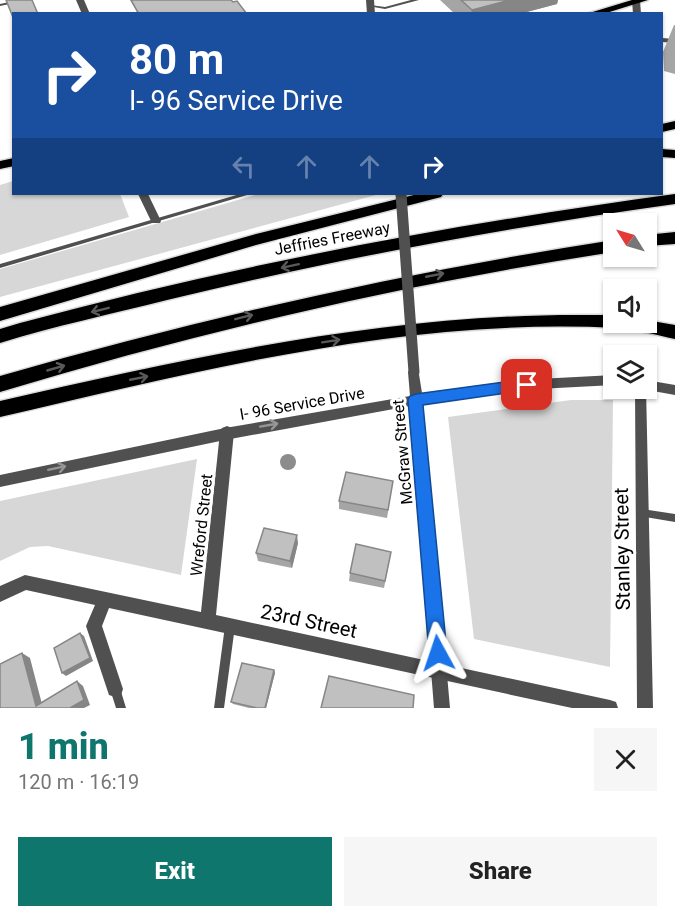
<!DOCTYPE html>
<meta charset="utf-8">
<style>
:root{--surface:#fff;--page:#f6f6f6;--text:#222;--muted:#767676;--accent:#0f766e}
body{margin:0;font-family:Roboto,sans-serif;background:var(--page);color:var(--text);height:100vh;display:flex;flex-direction:column;font-size:22px;white-space:nowrap}
*{box-sizing:border-box;margin:0}
p{font-size:20px;color:var(--muted)}
.icon{flex:none;width:33px;height:33px;fill:none;stroke:currentColor;stroke-width:2;stroke-linecap:round;stroke-linejoin:round}
.map{position:relative;height:708px;overflow:hidden}
.details{display:flex;flex-direction:column;background:var(--surface);flex:1}
.details>*{flex:none}
.guide{position:absolute;left:12px;top:12px;width:651px;height:183px;border-radius:0px;box-shadow:0 2px 4px #0004;background:#1a4fa0;color:#fff;overflow:hidden}
.needle{width:39px;rotate:307deg}
.buttons{position:absolute;left:603px;top:213px;display:grid;gap:12px}
.buttons a{display:grid;place-items:center;width:54px;height:54px;border-radius:0px;background:var(--surface);box-shadow:0 2px 4px #0004;font-size:30px}
.pin{position:absolute;display:grid;place-items:center;width:51px;height:51px;color:#fff;margin:-26px;border-radius:12px;box-shadow:0 3px 9px #0006}
.me{position:absolute;width:66px;margin:-33px;rotate:355deg;stroke-linejoin:round;filter:drop-shadow(0 0 4px #0008)}
.turn{display:flex;align-items:center;gap:21px;height:126px;padding:0 18px;font-size:27px}
.turn .icon{width:78px;height:78px;stroke-width:2.5}
.turn b{display:block;font-size:42px;line-height:51px}
.lanes{display:flex;align-items:center;height:57px;padding:0 18px;background:#0003;justify-content:center;gap:30px;direction:ltr}
.lanes .off{opacity:.35}
.round{display:grid;place-items:center;flex:none;width:63px;height:63px;border-radius:0px;background:var(--page)}
.head{display:flex;align-items:center;justify-content:space-between;height:102px;padding:0 18px}
h1{font-size:36px;font-weight:800;line-height:45px;color:var(--accent)}
.button{display:flex;gap:12px;margin-top:auto;padding:12px 18px}
.button a{flex:1;height:69px;border-radius:0px;background:var(--accent);color:#fff;font-size:24px;font-weight:800;line-height:69px;text-align:center}
.button a+a{background:var(--page);color:var(--text)}
.map>svg:first-child{display:block}
.green{fill:#d7d7d7}
.lines{fill:none;stroke-linecap:round;stroke-linejoin:round}
.primary-casing{stroke:#dbdbdb;stroke-width:3}
.motorway-casing{stroke:#dbdbdb;stroke-width:3}
.service{fill:#505050;fill-rule:evenodd}
.minor{fill:#505050;fill-rule:evenodd}
.tertiary{fill:#505050;fill-rule:evenodd}
.primary{fill:#000;fill-rule:evenodd}
.motorway{fill:#000;fill-rule:evenodd}
.tertiary-bridge{stroke:#505050;stroke-width:11}
.tree{fill:#8c8c8c}
.wall{fill:#a5a5a5}
.shaded-wall{fill:#868686}
.building{fill:#c0c0c0;stroke:#868686;stroke-width:1.5}
.oneway{stroke:#595959}
.oneway2{stroke:#969696}
.route{fill:#1a73e8;stroke:#114b97;stroke-width:1.5}
.labels{text-anchor:middle;stroke-width:6;stroke-linejoin:round;paint-order:stroke}
.street-label{font-size:16px;fill:#000;stroke:#fff}
.near-street-label{font-size:20px;fill:#000;stroke:#fff}
</style>
<div class="map">
<svg width="675" height="708" viewBox="0 0 675 708">
<rect width="100%" height="100%" fill="#fff"/>
<path class="green" d="M13,181L14,194H120L129,217L0,255V185Z
M259,194L376,195L0,297V269Z
M571,400H613L610,667L474,639L448,417Z
M197,459L181,575L48,546L30,547L0,561V501Z"/>
<g class="lines">
<defs>
<path id="primary" d="M632,0H648L603,14H586Z
M14,158V166L0,169V161Z"/>
<path id="motorway" d="M675,121V129L662,132V124Z
M662,149L675,150V158L662,157Z
M418,194H443L441,197L256,245L0,321V307L256,234Z
M675,194V204C504,228 335,259 167,300C111,314 55,326 0,343V329L20,323C235,265 454,224 675,194Z
M675,232V244L646,246V235Z
M614,240V252C405,284 202,331 0,392V376C202,318 406,272 614,240Z
M584,315H614V322H646V320L675,325V339C656,335 636,329 617,328C410,317 201,370 0,417V401C192,357 386,314 584,315Z"/>
</defs>
<use href="#primary" class="primary-casing"/>
<use href="#motorway" class="motorway-casing"/>
<path class="service" d="M19,0H29L0,6V4Z
M411,0H419L385,9L368,6L370,5L385,7Z
M240,194H248L247,195L0,268V264Z
M642,509L675,514V522L639,516L638,513L639,510Z
M230,621L233,623L235,626L224,708H214L225,626L227,623Z
M115,684L119,685L126,708H116L110,689L111,685Z"/>
<path class="minor" d="M76,0H84L90,14H82Z
M632,0H640L641,14H633Z
M662,38L675,39V43L662,42Z
M138,194H148L161,221L160,223H152Z
M646,387L653,708H637L635,388H646Z
M227,426L232,428L234,432L216,615L610,700L616,702L618,708H572L109,608L102,626L123,689L121,695L115,697L109,695L86,626L95,605L26,590L0,602V586L25,575L201,612L220,432L222,428Z"/>
<path class="tertiary" d="M366,0H374L375,14H367Z
M414,367L418,368L422,393L519,380L614,375V385L519,390L423,404L450,708H434L410,406L225,440L0,487V475L225,428L410,396L408,372L410,368Z
M646,380L675,385V395L642,389L646,388Z"/>
<use href="#primary" class="primary"/>
<use href="#motorway" class="motorway"/>
<path class="tertiary-bridge" d="M401,194L414,372"/>
</g>
<circle class="tree" cx="288" cy="462" r="8"/>
<path class="wall" d="M130,0H231L247,14H138Z
M440,0H558L557,4L519,14H455Z
M674,25H675V74L664,71L663,52Z
M393,481L387,518L339,509V501Z
M298,543L292,568L258,561L256,553Z
M391,552L384,588L349,581L350,573Z
M274,670L275,673L266,708H249L233,704L231,702Z"/>
<path class="shaded-wall" d="M510,0H558L557,4L519,14H471L472,10Z
M297,535L298,543L292,568L290,561Z
M80,633L84,636L93,661L66,676L62,673Z
M22,653L30,658L43,708L36,706Z
M274,670L275,673L266,708H265Z
M77,681L83,686L90,705L84,708H70Z"/>
<path class="building" d="M6,0H32L38,14H14V20Z
M131,0H231L233,2L237,1L247,14H139Z
M461,0H510L472,10Z
M346,472L393,481L388,510L339,501Z
M264,528L297,535L290,561L256,553Z
M356,544L391,552L385,581L350,573Z
M80,633L90,658L62,673L54,648Z
M22,653L36,706L77,681L84,700L70,708H0V664Z
M242,663L274,670L265,708H257L231,702Z
M329,676L414,695L413,708H321Z"/>
<defs><path id="oneway-shaft" d="M-6 0H5M1.5-3L5.5 0L1.5 3" fill="none" stroke-width="1.6" stroke-linecap="round" stroke-linejoin="round" transform="scale(1.5)"/></defs>
<g class="oneway">
<use href="#oneway-shaft" transform="translate(290 266) rotate(168)"/>
<use href="#oneway-shaft" transform="translate(435 275) rotate(-11)"/>
<use href="#oneway-shaft" transform="translate(100 310) rotate(166)"/>
<use href="#oneway-shaft" transform="translate(244 317) rotate(-14)"/>
<use href="#oneway-shaft" transform="translate(331 341) rotate(-9)"/>
<use href="#oneway-shaft" transform="translate(56 368) rotate(-16)"/>
<use href="#oneway-shaft" transform="translate(139 378) rotate(-11)"/>
</g>
<g class="oneway2">
<use href="#oneway-shaft" transform="translate(269 425) rotate(-10)"/>
<use href="#oneway-shaft" transform="translate(57 468) rotate(-12)"/>
</g>
<path class="route" d="M527,379L532,380L534,385L532,389L527,390L423,405L447,653L444,659L438,662L431,659L429,653L408,400L410,396L416,394Z"/>
<g class="labels">
<g class="street-label">
<text transform="translate(332 238) rotate(-11)" y="6">Jeffries Freeway</text>
<text transform="translate(302 403) rotate(-10)" y="6">I- 96 Service Drive</text>
<text transform="translate(402 452) rotate(-95)" y="6">McGraw Street</text>
<text transform="translate(201 525) rotate(-84)" y="6">Wreford Street</text>
</g>
<g class="near-street-label">
<text transform="translate(622 549) rotate(-91)" y="7">Stanley Street</text>
<text transform="translate(309 621) rotate(12)" y="7">23rd Street</text>
</g>
</g>
</svg>
<div class="buttons">
<a><svg class="needle" viewBox="-14 -14 28 28"><path d="M0-13l5 13h-10z" fill="#e53935"/><path d="M0 13l5-13h-10z" fill="#767676"/></svg></a>
<a><svg class="icon" aria-label="sound" viewBox="0 0 24 24"><path d="M4 9h4l5-4v14l-5-4H4zM17 9q2 3 0 6"/></svg></a>
<a><svg class="icon" aria-label="layers" viewBox="0 0 24 24"><path d="M12 4l9 5-9 5-9-5zM3 14l9 5 9-5"/></svg></a>
</div>
<div class="pin" style="left:527px;top:385px;background:#d93025"><svg class="icon" aria-label="arrive" viewBox="0 0 24 24"><path d="M6 21V4h12l-3 4 3 4H6"/></svg></div>
<svg class="me" style="left:438px;top:653px" viewBox="-20 -20 40 40"><path d="M0-17L14 15 0 8-14 15z" fill="#1a73e8" stroke="#fff" stroke-width="4"/></svg>
<div class="guide">
<div class="turn"><svg class="icon" aria-label="right" viewBox="0 0 24 24"><path d="M7 20v-9h11M14 6l5 5-5 5"/></svg><div><b>80 m</b>I- 96 Service Drive</div></div>
<div class="lanes"><svg class="icon off" aria-label="left" viewBox="0 0 24 24"><path d="M17 20v-9H6M10 6l-5 5 5 5"/></svg><svg class="icon off" aria-label="ahead" viewBox="0 0 24 24"><path d="M12 20V5M6 11l6-6 6 6"/></svg><svg class="icon off" aria-label="ahead" viewBox="0 0 24 24"><path d="M12 20V5M6 11l6-6 6 6"/></svg><svg class="icon" aria-label="right" viewBox="0 0 24 24"><path d="M7 20v-9h11M14 6l5 5-5 5"/></svg></div>
</div>
</div>
<section class="details">
<div class="head"><div><h1>1 min</h1><p>120 m · 16:19</p></div><a class="round"><svg class="icon" aria-label="close" viewBox="0 0 24 24"><path d="M6 6l12 12M18 6L6 18"/></svg></a></div>
<div class="button"><a>Exit</a><a>Share</a></div>
</section>
